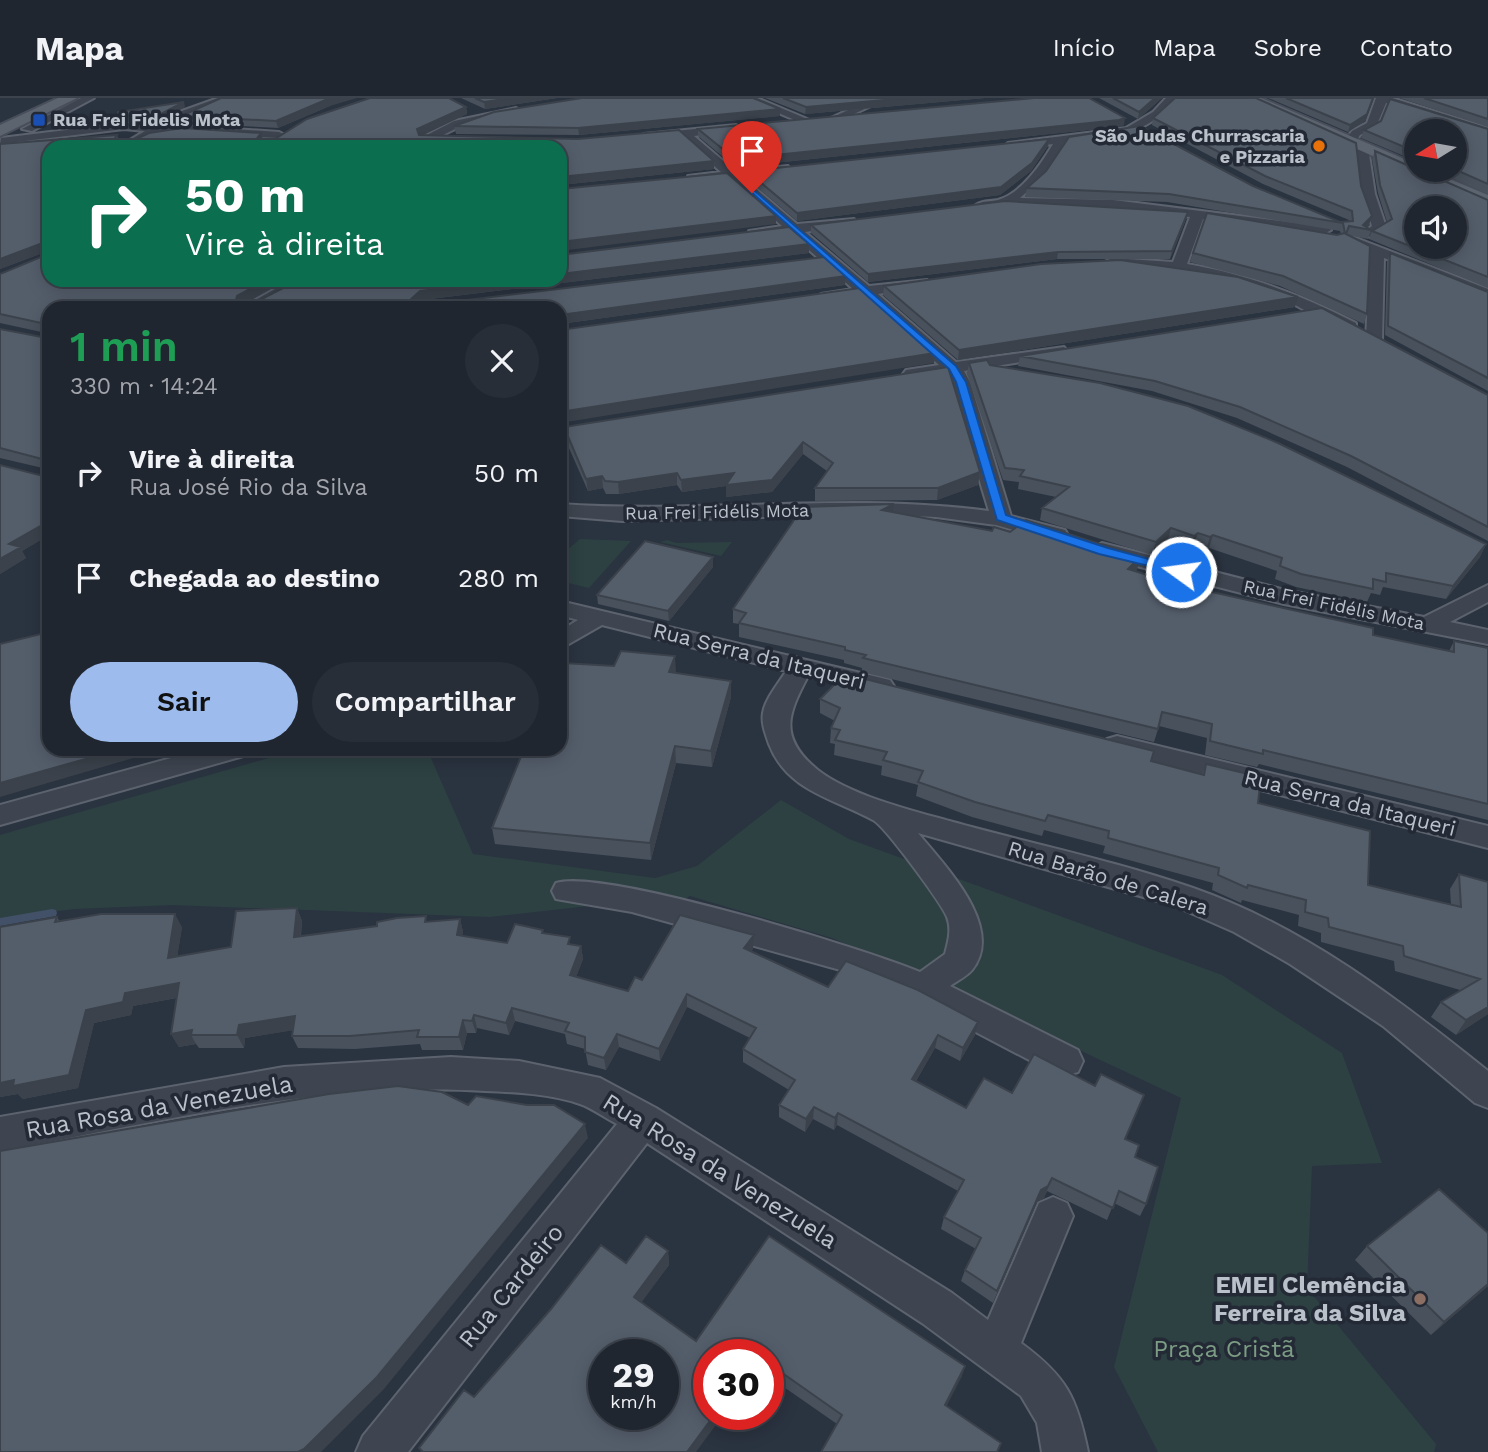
<!DOCTYPE html>
<html lang="pt">
<meta charset="utf-8">
<style>
:root{--surface:#202630;--page:#282e38;--text:#f1f3f6;--muted:#a2a5ab;--line:#3d434c;--accent:#9dbced}
body{margin:0;font-family:"Work Sans",sans-serif;background:var(--page);color:var(--text);height:100vh;display:flex;flex-direction:column;font-size:26px;white-space:nowrap}
*{box-sizing:border-box;margin:0}
p{font-size:23px;color:var(--muted)}
.icon{flex:none;width:38px;height:38px;fill:none;stroke:currentColor;stroke-width:2;stroke-linecap:round;stroke-linejoin:round}
.map{position:relative;flex:1;overflow:hidden}
.side{position:absolute;left:42px;top:203px;width:525px;height:455px;display:flex;flex-direction:column;background:var(--surface);border-radius:21px;box-shadow:0 4px 18px #0003,0 0 0 2px var(--line)}
.side>*{flex:none}
.banner{position:absolute;left:42px;top:42px;width:525px;height:147px;border-radius:21px;box-shadow:0 4px 18px #0003,0 0 0 2px var(--line);background:#0b6e4f;color:#fff;overflow:hidden}
.needle{width:46px;rotate:259deg}
.fabs{position:absolute;left:1404px;top:21px;display:grid;gap:14px}
.fabs a{display:grid;place-items:center;width:63px;height:63px;border-radius:50%;background:var(--surface);box-shadow:0 4px 18px #0003,0 0 0 2px var(--line);font-size:35px}
.speed{position:absolute;left:588px;top:1241px;display:flex;gap:14px;font-size:35px;font-weight:700;text-align:center}
.speed>*{display:grid;place-content:center;width:91px;height:91px;border-radius:50%;background:var(--surface);box-shadow:0 4px 18px #0003,0 0 0 2px var(--line);line-height:1}
.speed small{font-size:18px;font-weight:400}
.speed .limit{border:10px solid #d22;background:#fff;color:#111}
.pin{position:absolute;display:grid;place-items:center;width:60px;height:60px;color:#fff;margin:-72px -30px;border-radius:50% 50% 50% 0;rotate:-45deg;box-shadow:0 0 7px #0007}
.pin .icon{rotate:45deg}
.me{position:absolute;width:77px;margin:-38px;rotate:284deg;stroke-linejoin:round;filter:drop-shadow(0 0 5px #0008)}
.turn{display:flex;align-items:center;gap:24px;height:147px;padding:0 28px;font-size:32px}
.turn .icon{width:91px;height:91px;stroke-width:2.5}
.turn b{display:block;font-size:49px;line-height:60px}
.round{display:grid;place-items:center;flex:none;width:74px;height:74px;border-radius:37px;background:var(--page)}
.summary{display:flex;align-items:center;justify-content:space-between;height:119px;padding:0 28px}
h1{font-size:42px;font-weight:600;line-height:52px;color:#1e9e55}
.cta{display:flex;gap:14px;margin-top:auto;padding:14px 28px}
.cta a{flex:1;height:80px;border-radius:42px;background:var(--accent);color:#111;font-size:28px;font-weight:600;line-height:80px;text-align:center}
.cta a+a{background:var(--page);color:var(--text)}
ul{padding:0;list-style:none}
li{display:flex;align-items:center;gap:21px;height:105px;padding:0 28px}
li div{flex:1}
li b{display:block;font-size:26px}
li em{font-style:normal}
header{display:flex;align-items:center;gap:42px;box-sizing:border-box;height:98px;padding:0 35px;background:var(--surface);border-bottom:2px solid var(--line)}
header strong{font-size:33px}
nav{display:flex;gap:38px;margin-inline-start:auto;font-size:24px}
.map>svg:first-child{display:block}
.green{fill:#2d4142}
.lines{fill:none;stroke-linecap:round;stroke-linejoin:round}
.stream{fill:#425167;fill-rule:evenodd}
.street-casing{stroke:#5c636e;stroke-width:4}
.primary-casing{stroke:#484e5a;stroke-width:4}
.street{fill:#3e4550;fill-rule:evenodd}
.primary{fill:#5c6470;fill-rule:evenodd}
.wall{fill:#48515c}
.shaded-wall{fill:#3b424b}
.building{fill:#545e6b;stroke:#3b424b;stroke-width:2;fill-rule:evenodd}
.route{fill:#1a73e8;stroke:#114b97;stroke-width:2}
.transit-dot{fill:#1a4fb4;stroke:#232a36;stroke-width:2.5}
.food-dot{fill:#e8710a;stroke:#232a36;stroke-width:2.5}
.education-dot{fill:#8d6e63;stroke:#232a36;stroke-width:2.5}
.labels{text-anchor:middle;stroke-width:7;stroke-linejoin:round;paint-order:stroke}
.far-poi-label{font-size:18px;font-weight:bold;fill:#bbc1ca;stroke:#232a36;text-anchor:start}
.far-street-label{font-size:18px;fill:#bbc1ca;stroke:#232a36}
.street-label{font-size:21px;fill:#bbc1ca;stroke:#232a36}
.near-street-label{font-size:24px;fill:#bbc1ca;stroke:#232a36}
.near-poi-label{font-size:24px;font-weight:bold;fill:#bbc1ca;stroke:#232a36;text-anchor:end}
.near-park-label{font-size:24px;fill:#7c9d84;stroke:#232a36}
</style>
<header>
<strong>Mapa</strong>
<nav><a>Início</a><a>Mapa</a><a>Sobre</a><a>Contato</a></nav>
</header>
<div class="map">
<svg width="1488" height="1354" viewBox="0 0 1488 1354">
<rect width="100%" height="100%" fill="#2a3340"/>
<path class="green" d="M580,441L631,443L589,490L560,483V458Z
M667,442L676,445L732,444L721,458L660,444Z
M300,651H427L473,756L655,780L697,768L781,702L849,741L1222,877L1342,955L1382,1065L1312,1068L1307,1190L1436,1346L1434,1354H1158L1114,1269L1181,1000L1077,951L1075,960L911,874L832,840L690,798L677,806L598,807L489,819L173,807L74,811L0,821V737Z"/>
<g class="lines">
<path class="stream" d="M52,811L56,812L57,815L56,818L0,828V820Z"/>
<defs>
<path id="street" d="M81,0H94L32,33L22,31Z
M218,0H233L172,27L279,34L285,37L279,40L161,34L133,49H118L145,33L124,31L0,46L1,40L124,25L157,27L182,13Z
M743,0H757L812,23L802,25Z
M874,0H888L841,22L831,20Z
M1166,0H1177C1145,40 1112,38 1066,44L1042,80L1020,100L1113,102L1329,129L1331,132L1324,136L1203,121L1187,166C1247,176 1302,197 1356,225V231C1341,235 1303,210 1287,203C1230,180 1173,171 1112,168L1105,164L1112,160L1173,164L1190,119L1080,108L983,111L976,107C983,102 989,104 998,102C1022,95 1041,66 1053,46L1012,51L1006,47L1008,45L1126,30L1153,14Z
M1376,0H1392L1488,30V37L1386,5L1376,29L1360,37L1354,46H1346L1344,44L1352,33L1367,25Z
M516,10L521,13L520,15L461,28L419,49H404L454,23Z
M736,27L742,30L740,32L694,38L735,73L788,68L790,71L784,75L742,79L797,126L854,121V127L805,134L869,188L927,182V188L878,196L956,264L1064,249L1067,253L1064,257L1058,258L964,273L970,284L1011,418L1065,432L1068,437L1065,442L1057,444L996,427L936,419L874,416L622,423L560,418V406C703,416 846,394 989,413L947,276L906,280L903,276L906,272L939,267L862,199L821,202V196L853,191L791,136L749,139V133L782,128L729,81L688,84V78L721,74L681,39L644,42L638,39L644,36Z
M1362,46L1368,50L1375,96L1386,129L1370,139L1363,135L1372,128L1361,96L1356,50Z
M1351,138L1488,191V202L1384,160L1382,242L1380,246H1368L1366,242L1370,155L1346,145L1344,142Z
M291,182H311L261,210H241Z
M1102,445L1285,492L1424,519L1488,487V504L1450,524L1488,532V546L1284,506L1094,457L1091,452Z
M560,503L890,582L894,588L890,594L881,596L808,578C790,613 778,636 812,667C842,696 914,713 953,724C1033,746 1115,763 1193,790C1303,828 1398,901 1488,973V1010L1475,1005L1383,928L1290,866L1234,834L1175,808L918,735C944,767 1006,829 972,872C967,878 957,883 950,888L1078,952L1083,963L1078,974L1065,978L1052,974L911,900L862,878L632,814L556,801L552,793L556,785C603,770 866,851 920,874L945,856C948,844 952,832 947,819C942,806 885,728 873,722C833,700 787,693 769,646C766,637 761,625 763,615C765,601 779,585 786,573L602,527L560,551V533L578,522L560,517Z
M1117,638L1488,728V750L1107,653L1103,647L1107,641Z
M204,651H251L247,657L0,727V707Z
M451,959L519,963L600,980L656,1010L952,1195L988,1222L1039,1105L1053,1099L1067,1105L1073,1118L1021,1245C1066,1278 1077,1299 1088,1354H1042L1037,1325L1021,1298L922,1225L647,1045L408,1354H356L363,1338L617,1026C605,1020 592,1010 580,1006C551,996 515,994 485,993C321,983 160,1024 0,1053V1019L284,969Z"/>
<path id="primary" d="M58,0H77L0,38V27Z
M1242,0H1261L1416,66V72H1428L1488,97V109Z"/>
</defs>
<use href="#street" class="street-casing"/>
<use href="#primary" class="primary-casing"/>
<use href="#street" class="street"/>
<use href="#primary" class="primary"/>
</g>
<path class="wall" d="M370,0H449L466,9L467,16L422,37L578,41L679,32L714,63V71L560,87V49H49V182H286L249,203H258L285,189L354,182H560V157L789,129L809,146V155L422,202L459,203L824,159L846,178L845,187L560,226V210H49V437L22,453L26,460L0,476V367L43,378L47,375V371L0,360V231L47,240L46,235L0,225V176L48,156V153L0,171V46L117,37L119,43L130,44L149,35L182,30L261,35L263,42L262,43L270,44L307,21Z
M461,0H557L485,11Z
M765,0H985L805,16Z
M1099,0H1162L1138,21Z
M1268,0H1374L1365,23L1348,34Z
M1400,0H1488V29Z
M330,8L278,30L183,25L181,18Z
M185,9L156,24L120,23L118,18Z
M780,18L579,37L456,36L454,28Z
M1153,20L1361,88L1369,127L1367,129L1371,132L1368,141L1347,137L1367,216L1364,226L1280,188L1190,164L1193,155L1337,137L1341,136L1340,133L1167,104L1025,99L1027,90L1253,88L1340,124L1349,123V122L1263,86L1152,27Z
M1124,27L1117,29L735,69L698,38V31Z
M1488,31V96L1434,72H1454L1416,33V63L1361,40L1364,32Z
M1049,41L1048,48L1031,73L1000,97L797,123L747,81V73Z
M1375,53L1488,102V190L1369,141L1372,133L1387,124L1378,95L1372,61Z
M1186,121L1170,161H1057L868,184L811,135V127Z
M1390,155L1488,194V293L1385,237L1387,164Z
M884,188L1295,209L958,262L883,197Z
M1020,258L1488,297V443L1347,369L1237,320L1152,293L1018,268Z
M969,265L990,267L1486,446L1480,459L1446,501L1383,489L1380,497L1371,495L1367,504L1296,489L1275,481L1277,473L1209,450L1206,452L1194,447L1190,451L1168,442L1152,457L1040,422L1042,410L1056,399L1018,391L1019,384L1003,382L967,276Z
M948,269L980,374L978,387L937,402L815,403V390L827,373L803,356L772,394L726,399V388L682,394L677,387L619,396H606L603,390L588,393L565,341L564,329Z
M894,406L893,414L992,433L1010,434L1140,459L1136,473L1151,478L1150,480L1373,537L1449,553L1454,543L1488,550V722L1259,666L1257,669L1205,657L1207,640L1159,628L1154,644L862,574V570L844,565V562L739,539V526L733,525V511Z
M713,459V469L669,523L598,506L597,497Z
M675,575L731,599L712,669L676,665L651,762L495,746L492,730Z
M820,601L1151,663L1202,676L1206,666L1258,705L1368,787L1451,807L1450,791L1459,776L1488,784V916L1456,937L1431,919L1441,904L1460,892L1395,873L1394,863L1321,844V835L1298,828L1299,817L1242,802L1241,805L1212,792L1213,785L1103,755L1105,748L1044,732L1042,738L972,719L916,698L918,687L881,677L882,668L834,657L835,646L830,645L831,630L835,623L820,615Z
M297,810L302,823L301,838L460,821L463,834L462,838L507,845L544,835L571,846L581,848L583,861L576,879L628,893L642,882L753,851L751,853L828,889L975,937L960,963L935,950L916,983L966,1010L1012,995L1125,1041L1135,1059L1146,1106L1140,1118L1114,1105L1107,1122L1047,1093L1044,1100L1037,1104L993,1205L961,1183L965,1172L976,1151L941,1131L944,1119L958,1093L837,1027L834,1032L813,1021L805,1034L779,1019V1007L789,992L743,964V951L750,940L687,909L660,963L619,949L606,972L588,967L585,951L567,946L565,936L515,923L509,937L477,930L476,935H467L463,952H422L420,946L355,951L298,950L292,938L293,932L245,940L244,950H199L196,946L179,949L171,936L177,900L133,908L131,917L94,925L78,990L23,1001L18,996L0,999V829L57,819L60,824L182,829L177,859L231,849Z
M1488,1135V1188L1431,1237L1355,1162L1367,1148Z
M668,1153L669,1167L641,1204L696,1243L965,1268L961,1280L837,1326L768,1278V1256H709L696,1354H421L419,1350L474,1299L626,1165Z"/>
<path class="shaded-wall" d="M330,0H357L330,8L278,30L276,23Z
M511,0H557L485,11L484,4Z
M907,0H985L805,16L806,9Z
M1155,0H1162L1138,21L1139,14Z
M1374,0L1365,23L1348,34L1350,27Z
M184,4L185,9L156,24L155,19Z
M466,9L467,16L419,39L417,31Z
M780,11V18L579,37L578,30Z
M1125,20L1124,27L1117,29L735,69V61Z
M261,35L263,42L258,49L255,43Z
M1049,41L1048,48L1031,73L1000,97L797,123V115Z
M714,63V71L560,87V79Z
M1188,114L1186,121L1170,161L1172,153Z
M776,118V126L560,153V144Z
M1372,118L1369,127L1365,131L1363,127Z
M45,144L48,153L0,171V161Z
M809,146V155L422,202H410L420,193L511,182H560V176Z
M1058,154L1057,161L868,184V176Z
M846,178L845,187L560,226V217Z
M266,182H286L240,208L236,202L237,198Z
M1298,199L1295,209L958,262L959,252Z
M935,255L934,265L560,325V314Z
M803,344V356L772,394L726,399V388L682,394L681,382Z
M980,374L978,387L937,402L938,390Z
M677,375V387L619,396L618,384Z
M602,378L603,390L588,393L586,381Z
M894,406L893,419L882,412Z
M49,423V437L22,453L26,460L0,476V461L9,446Z
M1171,430L1168,442L1152,457L1156,444Z
M1198,435L1194,447L1190,451L1194,438Z
M1213,437L1209,450L1206,452L1210,439Z
M1486,446L1480,459L1446,501L1453,488Z
M713,459V469L669,523L668,513Z
M1140,459L1137,472L1124,484L1128,471Z
M675,558L676,574L670,590L669,574Z
M731,583V599L712,669L711,653Z
M675,648L676,665L651,762L650,745Z
M121,651H147V656L0,699V685Z
M297,810L302,823L299,852L294,839Z
M175,816L182,829L175,873L168,860Z
M460,821L463,834L460,851L457,837Z
M754,837L753,851L744,863V850Z
M581,848L583,861L572,890L570,877Z
M179,885L186,898L133,908L131,917L94,925L78,990L23,1001L18,996L0,999V985L86,912L125,895Z
M687,896V909L660,963L659,951Z
M1488,909V916L1456,937L1466,922Z
M512,910L515,923L509,937L506,925Z
M474,917L477,930L476,935L472,923Z
M295,918L301,931L245,940L244,950L237,937L239,927Z
M463,922L467,935L463,952L459,939Z
M978,924L975,937L960,963L963,950Z
M192,932L191,937L196,946L179,949L171,936Z
M617,936L619,949L606,972L604,960Z
M938,937L935,950L909,994L912,981Z
M814,1009L813,1021L805,1034L806,1021Z
M838,1015L837,1027L834,1032L835,1020Z
M585,1026L588,1040L384,1291L321,1354H298Z
M1052,1080L1044,1100L1037,1104L993,1205L1041,1092Z
M668,1153L669,1167L636,1212L634,1199Z
M1488,1186V1188L1431,1237L1444,1224Z
M965,1268L961,1280L941,1319L945,1307Z
M715,1316H724L696,1354H687Z"/>
<path class="building" d="M221,0H330L276,23L181,18Z
M370,0H449L466,9L417,31L419,37L578,41L679,32L714,63L560,79V49H49V182H266L237,198L236,202L258,203L285,189L354,182H511L420,193L410,202L459,203L824,159L846,178L560,217V210H49V423L9,446L21,449L0,461V367L43,378L47,375L46,362L0,350V231L47,240L46,226L0,216V176L48,156V146L45,144L0,161V46L117,37L113,43L130,44L149,35L182,30L261,35L255,43L270,44L307,21Z
M475,0H511L484,4Z
M582,0H753L780,11L578,30L454,28L494,14Z
M783,0H907L806,9Z
M1034,0H1089L1125,20L1119,22L735,61L698,31Z
M1113,0H1155L1139,14Z
M1175,0H1256L1356,45L1361,88L1372,118L1363,127L1371,132L1349,128L1346,136L1370,148L1367,216L1283,178L1193,155L1207,115L1337,137L1345,135L1343,125L1169,96L1027,90L1046,73L1069,39L1140,28L1253,88L1340,124L1353,123L1352,113L1265,78L1153,20Z
M1286,0H1373L1367,16L1350,27Z
M1424,0H1488V21Z
M1390,1L1488,31V86L1454,71V33H1416V54L1364,32L1381,23Z
M184,4L155,19L118,18V14Z
M1049,41L1032,65L1001,89L797,115L747,73Z
M1375,53L1416,71V72H1419L1488,102V179L1372,133L1392,121L1380,87ZM1416,110H1454V149H1416Z
M727,75L776,118L560,144V91Z
M1005,103L1188,114L1172,153L1058,154L868,176L811,127Z
M789,129L809,146L560,176V157Z
M1390,155L1488,194V280L1388,228Z
M1120,162L1238,179L1298,199L959,252L884,188L1041,166Z
M860,190L935,255L560,314V232Z
M1322,210L1488,297V429L1351,358L1240,309L1155,283L1020,258Z
M987,262L990,267L1100,285L1188,308L1278,345L1486,446L1453,488L1386,475V484L1373,481V491L1301,476L1280,468L1282,460L1213,437L1210,439L1198,435L1194,438L1171,430L1156,444L1042,410L1069,389L1020,378L1024,372L1005,370L969,265Z
M948,269L980,374L938,390H815L833,365L803,344L772,382L726,387L734,375L681,382L677,375L618,384L605,383L602,378L586,381L564,329Z
M894,406L882,412L992,433L994,429L1010,434L1026,422L1140,459L1128,471L1151,478L1149,480L1373,530V537L1454,554V543L1488,550V706L1263,652V656L1210,643L1212,626L1188,620L1162,614L1158,631L863,560L866,557L845,552V549L739,525L746,515L733,511L803,409Z
M645,443L713,459L668,513L597,497Z
M49,534V651H121L0,685V546Z
M621,553L675,558L669,574L731,583L711,653L675,648L650,745L492,730L524,651H560V566L563,565L614,568Z
M845,576L1154,653L1151,663L1204,677L1206,666L1261,679L1258,705L1370,733L1368,787L1461,809L1459,776L1488,784V909L1466,922L1441,904L1480,881L1404,858L1403,848L1329,829L1328,820L1305,814L1306,802L1248,787L1247,790L1218,777L1219,770L1108,740L1109,733L1048,717L1045,723L975,704L918,684L923,673L883,662L887,654L835,642L840,632L831,630L840,610L820,601Z
M297,810L294,839L377,828V824L397,820L426,818L425,824L460,821L457,837L507,845L515,826L543,832L542,835L570,839L568,846L581,848L570,877L628,893L635,879L642,882L680,817L754,837L744,850L828,889L846,863L918,892L978,924L963,950L938,937L912,981L966,1010L984,980L1012,995L1034,956L1095,988L1101,976L1144,997L1125,1041L1139,1047L1135,1059L1158,1069L1146,1106L1119,1093L1113,1110L1052,1080L1048,1088L1041,1092L997,1193L965,1172L981,1140L944,1119L964,1082L838,1015L835,1020L814,1009L806,1021L779,1007L795,982L743,951L756,930L687,896L659,951L617,936L604,960L585,954V939L565,933L569,925L512,910L506,925L474,917L472,923L463,922L459,939H417L419,932L350,938H292L295,918L239,927L237,937H191L192,932L171,936L179,885L125,895L123,904L86,912L69,977L13,988L14,982L0,985V829L57,819L55,824L101,816H175L168,860L231,849L236,813Z
M398,988L442,994L468,1007L476,998L527,1007H554L585,1026L377,1279L304,1351L298,1354H0V1053L329,996Z
M1439,1091L1488,1135V1186L1444,1224L1367,1148Z
M646,1138L668,1153L634,1199L696,1243L769,1138L965,1268L945,1307L1001,1345L997,1354H821L842,1317L768,1265V1256H709V1316H715L687,1354H423L419,1350L464,1292L474,1299L551,1211L601,1147L626,1165ZM604,1256H663V1316H604Z"/>
<path class="route" d="M750,93H755L956,268L966,284L1006,417L1108,450L1186,471V477L1099,456L997,422L956,284L949,271Z"/>
<rect class="transit-dot" x="32" y="15" width="14" height="14" rx="3.5"/>
<circle class="food-dot" cx="1319" cy="48" r="7"/>
<circle class="education-dot" cx="1420" cy="1201" r="7"/>
<g class="labels">
<g class="far-poi-label">
<text x="53" y="28">Rua Frei Fidelis Mota</text>
<text x="1305" y="44" text-anchor="end">São Judas Churrascaria<tspan x="1305" dy="21">e Pizzaria</tspan></text>
</g>
<g class="far-street-label">
<text transform="translate(717 414) rotate(-1)" y="6">Rua Frei Fidélis Mota</text>
<text transform="translate(1334 507) rotate(12)" y="6">Rua Frei Fidélis Mota</text>
</g>
<g class="street-label">
<text transform="translate(759 558) rotate(14)" y="7">Rua Serra da Itaqueri</text>
<text transform="translate(1350 705) rotate(14)" y="7">Rua Serra da Itaqueri</text>
<text transform="translate(1108 780) rotate(17)" y="7">Rua Barão de Calera</text>
</g>
<g class="near-street-label">
<text transform="translate(159 1009) rotate(-10)" y="8">Rua Rosa da Venezuela</text>
<text transform="translate(720 1073) rotate(32)" y="8">Rua Rosa da Venezuela</text>
<text transform="translate(511 1188) rotate(-51)" y="8">Rua Cardeiro</text>
</g>
<g class="near-poi-label">
<text x="1406" y="1195">EMEI Clemência<tspan x="1406" dy="28">Ferreira da Silva</tspan></text>
</g>
<g class="near-park-label">
<text x="1224" y="1259">Praça Cristã</text>
</g>
</g>
</svg>
<div class="fabs">
<a><svg class="needle" viewBox="-14 -14 28 28"><path d="M0-13l5 13h-10z" fill="#e53935"/><path d="M0 13l5-13h-10z" fill="#a2a5ab"/></svg></a>
<a><svg class="icon" aria-label="sound" viewBox="0 0 24 24"><path d="M4 9h4l5-4v14l-5-4H4zM17 9q2 3 0 6"/></svg></a>
</div>
<div class="speed"><div>29<small>km/h</small></div><div class="limit">30</div></div>
<div class="pin" style="left:752px;top:95px;background:#d93025"><svg class="icon" aria-label="arrive" viewBox="0 0 24 24"><path d="M6 21V4h12l-3 4 3 4H6"/></svg></div>
<svg class="me" style="left:1181px;top:474px" viewBox="-20 -20 40 40"><circle r="17" fill="#1a73e8" stroke="#fff" stroke-width="3"/><path d="M0-11L8 9 0 5-8 9z" fill="#fff"/></svg>
<div class="banner">
<div class="turn"><svg class="icon" aria-label="right" viewBox="0 0 24 24"><path d="M7 20v-9h11M14 6l5 5-5 5"/></svg><div><b>50 m</b>Vire à direita</div></div>
</div>
<section class="side">
<div class="summary"><div><h1>1 min</h1><p>330 m · 14:24</p></div><a class="round"><svg class="icon" aria-label="close" viewBox="0 0 24 24"><path d="M6 6l12 12M18 6L6 18"/></svg></a></div>
<ul>
<li><svg class="icon" aria-label="right" viewBox="0 0 24 24"><path d="M7 20v-9h11M14 6l5 5-5 5"/></svg><div><b>Vire à direita</b><p>Rua José Rio da Silva</p></div><em>50 m</em></li>
<li><svg class="icon" aria-label="arrive" viewBox="0 0 24 24"><path d="M6 21V4h12l-3 4 3 4H6"/></svg><div><b>Chegada ao destino</b></div><em>280 m</em></li>
</ul>
<div class="cta"><a>Sair</a><a>Compartilhar</a></div>
</section>
</div>
